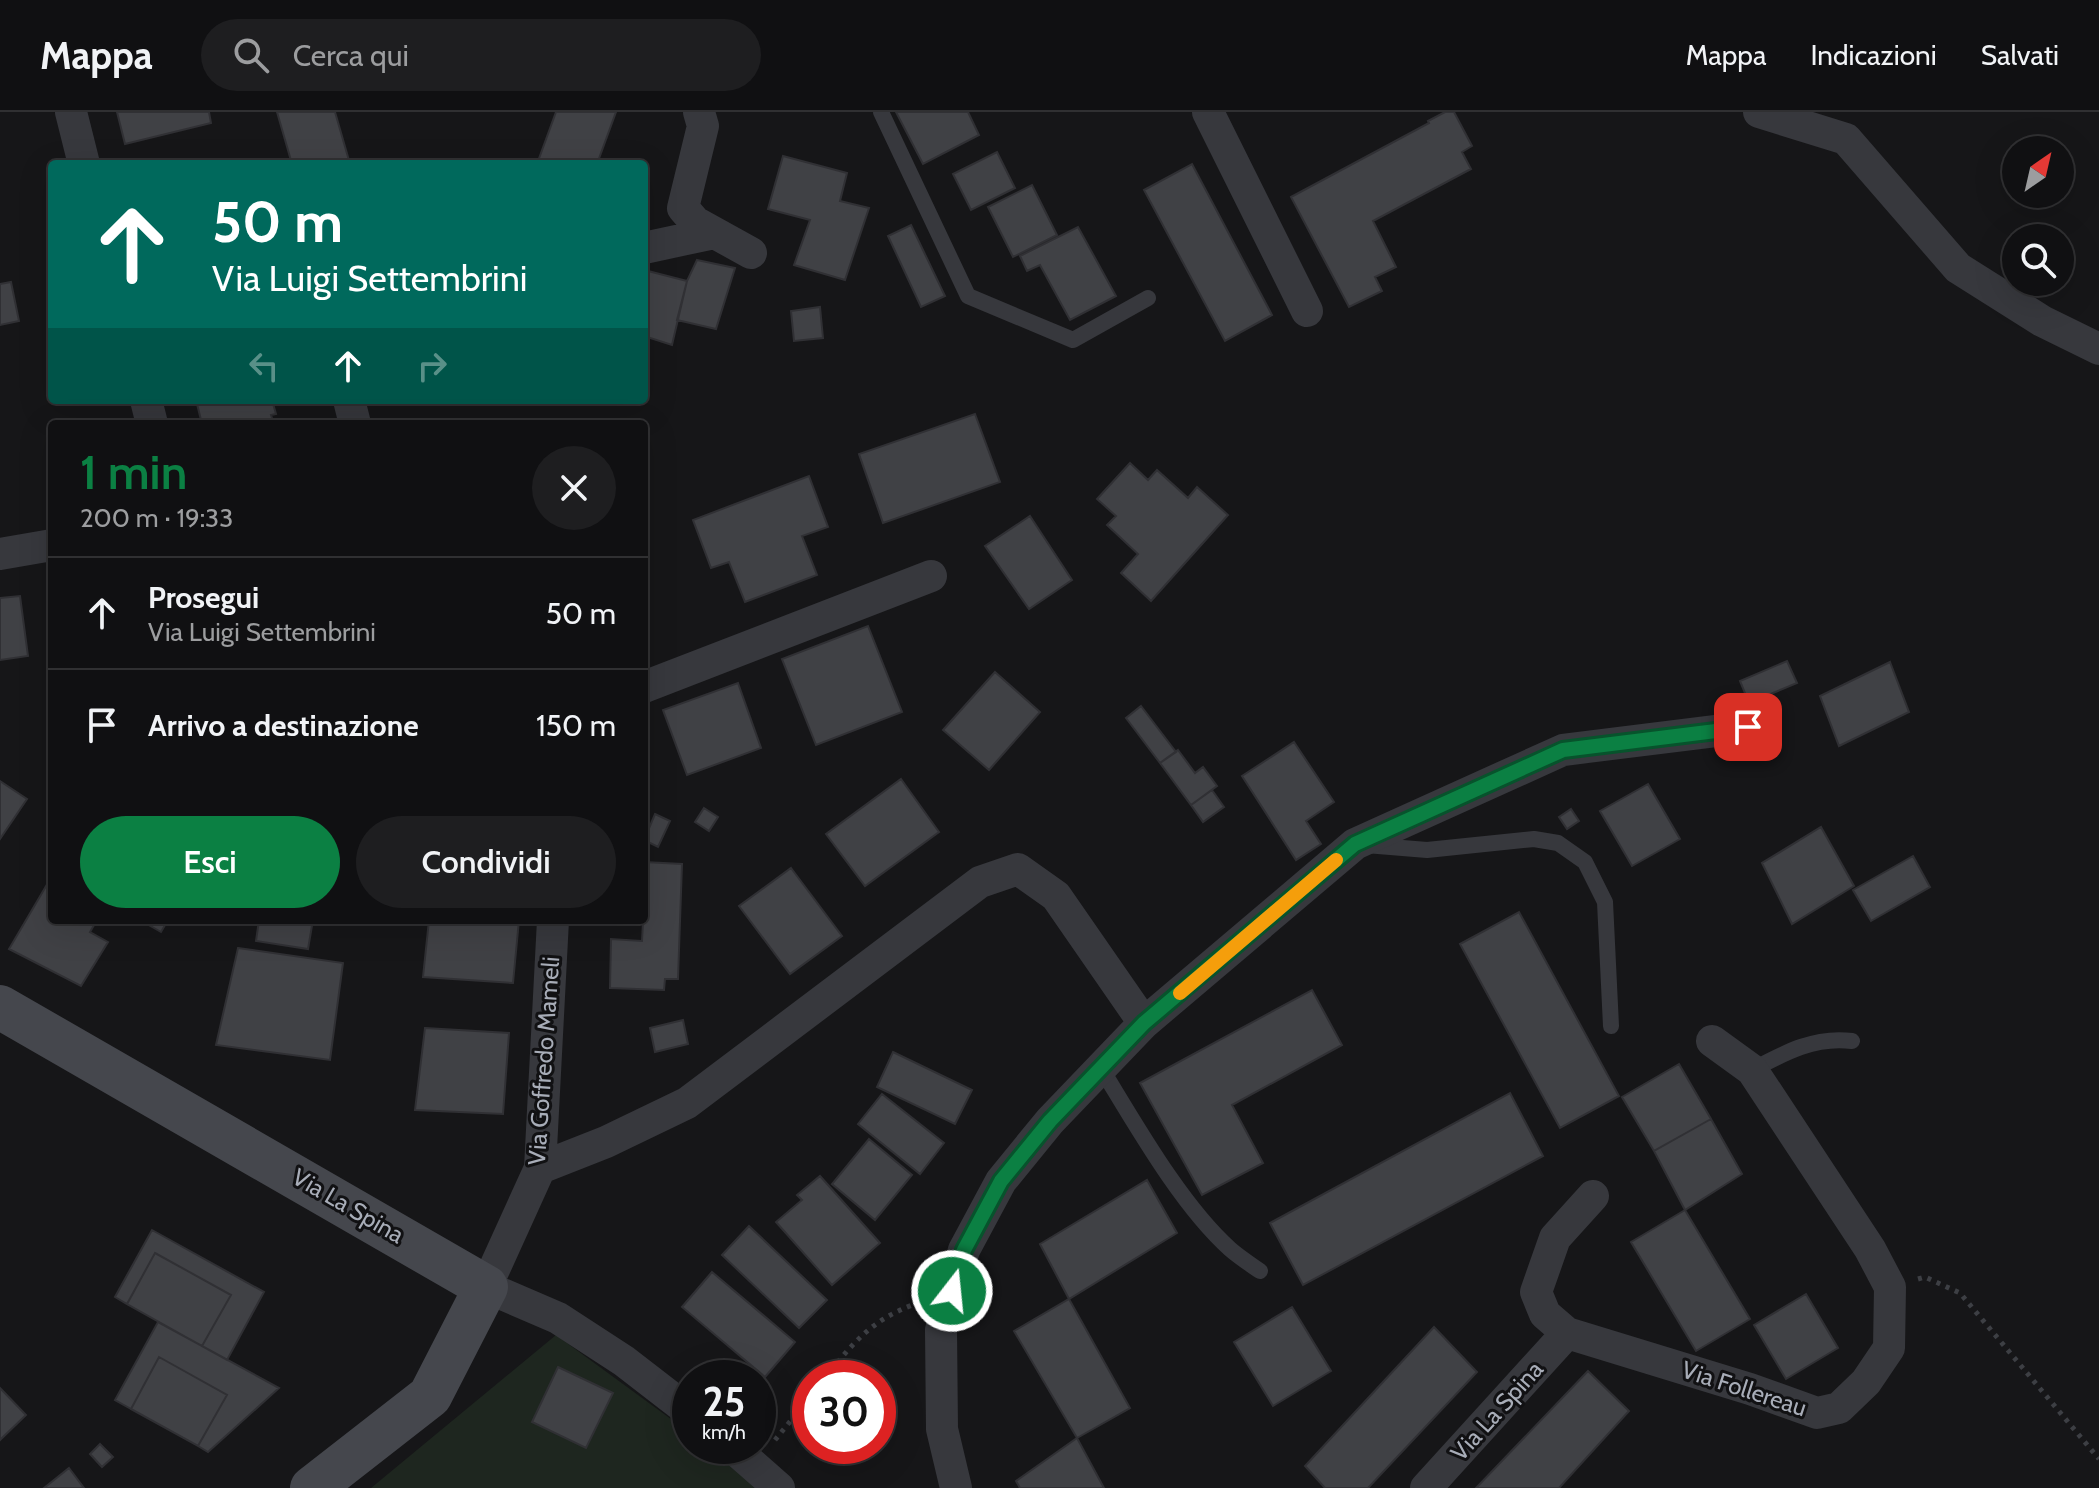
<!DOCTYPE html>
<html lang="it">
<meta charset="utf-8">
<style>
:root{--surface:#101012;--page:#1e1e20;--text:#f1f3f6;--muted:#9c9d9f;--line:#303032;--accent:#0b8043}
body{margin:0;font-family:Cabin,sans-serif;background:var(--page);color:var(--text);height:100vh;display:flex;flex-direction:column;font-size:30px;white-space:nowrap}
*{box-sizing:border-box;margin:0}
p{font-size:26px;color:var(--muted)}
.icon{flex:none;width:44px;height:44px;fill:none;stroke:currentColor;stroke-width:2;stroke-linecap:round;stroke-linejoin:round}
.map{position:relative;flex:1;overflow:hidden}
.drawer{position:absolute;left:48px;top:308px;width:600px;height:504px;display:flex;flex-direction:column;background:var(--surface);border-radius:8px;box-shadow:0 8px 32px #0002,0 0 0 2px var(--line)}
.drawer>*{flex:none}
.guide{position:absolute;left:48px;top:48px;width:600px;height:244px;border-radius:8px;box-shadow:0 8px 32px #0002,0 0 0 2px var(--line);background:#00695c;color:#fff;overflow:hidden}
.needle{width:52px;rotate:34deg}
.tools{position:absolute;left:2002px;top:24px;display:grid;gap:16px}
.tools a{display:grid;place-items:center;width:72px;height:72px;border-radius:50%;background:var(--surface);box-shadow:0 8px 32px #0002,0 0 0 2px var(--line);font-size:40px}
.speed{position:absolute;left:672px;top:1248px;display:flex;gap:16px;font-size:40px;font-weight:700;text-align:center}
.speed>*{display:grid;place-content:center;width:104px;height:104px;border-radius:50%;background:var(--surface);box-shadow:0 8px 32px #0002,0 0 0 2px var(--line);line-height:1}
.speed small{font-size:20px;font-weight:400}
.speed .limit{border:12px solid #d22;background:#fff;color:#111}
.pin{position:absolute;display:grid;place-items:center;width:68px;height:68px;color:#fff;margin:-34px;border-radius:16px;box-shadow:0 4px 12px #0006}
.me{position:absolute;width:88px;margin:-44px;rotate:16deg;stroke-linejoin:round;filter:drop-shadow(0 0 6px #0008)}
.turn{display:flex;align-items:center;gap:28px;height:168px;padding:0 32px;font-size:36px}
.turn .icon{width:104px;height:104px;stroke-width:2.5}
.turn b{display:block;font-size:56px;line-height:68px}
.lanes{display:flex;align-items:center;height:76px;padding:0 32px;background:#0003;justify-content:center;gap:40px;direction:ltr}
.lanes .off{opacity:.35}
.round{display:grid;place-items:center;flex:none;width:84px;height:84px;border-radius:42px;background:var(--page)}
.head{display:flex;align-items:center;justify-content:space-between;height:136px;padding:0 32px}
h1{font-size:48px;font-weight:600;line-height:60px;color:var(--accent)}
.button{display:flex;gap:16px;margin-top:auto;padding:16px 32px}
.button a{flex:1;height:92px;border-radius:48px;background:var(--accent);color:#fff;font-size:32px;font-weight:600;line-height:92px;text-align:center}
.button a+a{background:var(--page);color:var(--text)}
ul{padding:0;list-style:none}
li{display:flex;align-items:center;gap:24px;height:112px;padding:0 32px;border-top:2px solid var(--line)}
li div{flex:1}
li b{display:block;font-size:30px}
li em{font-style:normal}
header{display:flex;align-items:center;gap:48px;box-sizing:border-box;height:112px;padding:0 40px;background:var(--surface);border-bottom:2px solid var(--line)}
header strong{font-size:38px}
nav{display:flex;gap:44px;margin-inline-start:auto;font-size:28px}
.search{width:560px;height:72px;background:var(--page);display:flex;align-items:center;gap:20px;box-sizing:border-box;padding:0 28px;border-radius:44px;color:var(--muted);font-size:30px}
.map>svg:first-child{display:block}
.green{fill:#1e261f}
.building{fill:#404145;stroke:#303034;stroke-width:2}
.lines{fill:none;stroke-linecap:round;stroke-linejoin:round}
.path{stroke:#3d3f44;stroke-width:5;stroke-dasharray:4 6;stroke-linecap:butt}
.lane{stroke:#37383d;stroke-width:16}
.street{stroke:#37383d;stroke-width:32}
.secondary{stroke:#45474d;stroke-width:44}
.route-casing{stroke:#07532c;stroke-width:20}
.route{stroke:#0b8043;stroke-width:14}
.slow{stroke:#f59e0b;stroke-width:14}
.labels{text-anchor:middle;stroke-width:6;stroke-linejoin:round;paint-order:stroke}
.street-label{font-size:24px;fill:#a8adb8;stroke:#111113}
</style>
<header>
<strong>Mappa</strong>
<div class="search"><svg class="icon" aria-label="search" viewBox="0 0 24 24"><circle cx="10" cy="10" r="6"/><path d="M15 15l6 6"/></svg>Cerca qui</div>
<nav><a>Mappa</a><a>Indicazioni</a><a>Salvati</a></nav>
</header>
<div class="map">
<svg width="2099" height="1376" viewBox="0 0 2099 1376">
<rect width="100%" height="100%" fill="#161618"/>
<path class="green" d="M556,1223L690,1321V1334H707L765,1376H371Z"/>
<path class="building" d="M117,0H209L211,11L125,32Z
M277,0H335L350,52H292Z
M556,0H616L597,52H537Z
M896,0H968L979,23L923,52Z
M1445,0H1454L1472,34L1462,40L1471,57L1373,109L1396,155L1375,165L1382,179L1349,195L1291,85L1429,11L1428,9Z
M997,40L1015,76L971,98L953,62Z
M783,44L847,61L840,89L869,96L845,168L794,153L810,108L768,97Z
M1192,52L1272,203L1225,229L1144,78Z
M1032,73L1057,123L1013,145L988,95Z
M911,113L945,184L921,195L888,124Z
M1078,115L1116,184L1070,208L1040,153L1027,159L1020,144Z
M697,148L735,156L716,217L677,208L687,169Z
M648,159L687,169L672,233L644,224V174Z
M11,170L19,209L0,213V172Z
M820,195L823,226L794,229L791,199Z
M196,288H272L276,302L271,303L274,312H202Z
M975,302L1000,370L883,411L859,342Z
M1130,351L1148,368L1157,358L1188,386L1197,375L1228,403L1151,489L1121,461L1138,442L1107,413L1116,404L1097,387Z
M809,364L828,415L802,424L817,463L745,490L729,450L711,456L693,408Z
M1030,404L1072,468L1029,497L985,434Z
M20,484L28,544L0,548V486Z
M868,514L902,600L816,633L782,547Z
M1787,549L1797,571L1749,591L1740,569Z
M1890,550L1909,600L1839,634L1820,584Z
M995,560L1040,600L989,658L943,618Z
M738,571L761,636L687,663L663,598Z
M1141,594L1176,640L1160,651L1126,606Z
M1294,630L1334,690L1306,709L1321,732L1296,748L1242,664Z
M1178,638L1195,661L1203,655L1217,674L1191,693L1160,651Z
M901,667L939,720L865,774L826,722Z
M0,669L27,687L0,727Z
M1648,672L1680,727L1632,754L1600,699Z
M1212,678L1224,695L1203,710L1191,693Z
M704,696L718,705L709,719L695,710Z
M1571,697L1579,709L1567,717L1559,705Z
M655,702L670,709L658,735L644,728Z
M1821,715L1854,774L1792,812L1762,751Z
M1913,744L1930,775L1871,809L1853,778Z
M644,750L682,752L678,867H665L664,878L610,876L611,827L642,829L643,810L612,808H644Z
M791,756L842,824L790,862L739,794Z
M52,764V808H97L90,820L108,830L81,874L9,837Z
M1519,800L1619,984L1560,1016L1460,832Z
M140,808H168L161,820Z
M259,808H313L308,837L256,829Z
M429,808H519L513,871L423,865Z
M238,836L343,851L330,948L216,933Z
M1312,878L1342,933L1232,993L1263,1051L1202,1083L1140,971Z
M683,908L688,932L655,940L650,916Z
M425,916L509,921L503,1002L415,998Z
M893,940L972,978L955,1012L877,975Z
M1679,952L1711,1007L1654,1039L1622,985Z
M1510,981L1543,1044L1303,1173L1270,1111Z
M882,982L944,1031L920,1062L858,1012Z
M1711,1007L1742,1062L1685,1098L1654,1039Z
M869,1027L912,1063L875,1108L832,1072Z
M820,1064L880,1131L832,1173L776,1110L802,1088L797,1083Z
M1147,1068L1177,1121L1069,1187L1040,1132Z
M1685,1098L1750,1207L1696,1239L1631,1130Z
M749,1114L827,1188L799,1216L722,1143Z
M152,1118L264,1180L227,1248L202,1234L231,1183L155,1141L127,1192L115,1185Z
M155,1141L231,1183L202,1234L127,1192Z
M712,1160L795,1230L765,1265L682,1195Z
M1806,1182L1838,1236L1786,1267L1754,1213Z
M1069,1187L1130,1296L1077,1326L1014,1219Z
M1292,1195L1331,1259L1273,1294L1234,1230Z
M158,1210L279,1276L208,1340L198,1334L227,1283L159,1245L131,1297L115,1288Z
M1434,1215L1477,1260L1368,1376H1325L1305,1354Z
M159,1245L227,1283L198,1334L131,1297Z
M558,1255L613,1281L586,1336L532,1310Z
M1588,1259L1629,1299L1559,1376H1476Z
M0,1276L26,1303L0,1328Z
M1077,1326L1104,1376H1020L1016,1369Z
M100,1332L113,1345L102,1355L90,1342Z
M69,1356L84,1376H44Z"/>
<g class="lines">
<path class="path" d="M1918,1167L1925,1165L1960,1181L2099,1347
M825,1266C853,1231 871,1208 915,1192
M775,1328L810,1285"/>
<path class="lane" d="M881,0L968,184L1073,228L1148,186
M1366,733L1427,738L1534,727L1558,731L1585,750L1605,790L1611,914
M1101,956C1136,1013 1181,1093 1230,1137C1239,1145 1250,1152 1260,1159
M1752,958C1784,941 1815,924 1852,929"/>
<path class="street" d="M71,0L84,52
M699,0L703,14L683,96L695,110L751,141
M1208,0L1307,199
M1759,0L1846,27L1958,156L2042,209L2099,237
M644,136L714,121
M146,288L152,312
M349,288L355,312
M0,442L52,433
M644,575L931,464
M553,808L540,1056L486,1175L558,1206L624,1249L690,1300
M540,1056L606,1030L687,991L980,770L1018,757L1056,784L1144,911
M1593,1084L1555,1126L1536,1180L1545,1202L1567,1221L1750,1277L1817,1301L1839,1296L1866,1270L1889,1236L1890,1175L1870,1137L1752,958L1712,929
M731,1334L779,1376
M956,1376L942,1317L941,1218L964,1138L1001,1069L1050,1009L1144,911L1355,732L1563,638L1748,615
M1426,1376L1567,1221"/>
<path class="secondary" d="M0,895L486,1175L430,1284L312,1376"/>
</g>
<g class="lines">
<defs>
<path id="route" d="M952,1179L964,1138L1001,1069L1050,1009L1144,911L1355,732L1563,638L1748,615"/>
</defs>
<use href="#route" class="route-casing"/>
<use href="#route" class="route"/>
<path class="slow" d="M1180,881L1336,748"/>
</g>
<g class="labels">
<g class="street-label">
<text transform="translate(544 949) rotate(-86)" y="8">Via Goffredo Mameli</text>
<text transform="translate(348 1094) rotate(30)" y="8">Via La Spina</text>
<text transform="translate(1744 1277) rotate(18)" y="8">Via Follereau</text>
<text transform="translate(1497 1299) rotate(-48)" y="8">Via La Spina</text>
</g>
</g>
</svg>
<div class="tools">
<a><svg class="needle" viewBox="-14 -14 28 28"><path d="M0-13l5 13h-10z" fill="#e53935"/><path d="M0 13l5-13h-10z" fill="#9c9d9f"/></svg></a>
<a><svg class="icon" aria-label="search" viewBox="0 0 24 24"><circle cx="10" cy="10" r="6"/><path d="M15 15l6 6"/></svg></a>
</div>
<div class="speed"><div>25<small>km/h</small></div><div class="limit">30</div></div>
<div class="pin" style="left:1748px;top:615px;background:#d93025"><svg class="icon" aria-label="arrive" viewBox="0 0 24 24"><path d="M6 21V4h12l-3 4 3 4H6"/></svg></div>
<svg class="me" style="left:952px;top:1179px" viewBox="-20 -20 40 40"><circle r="17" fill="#0b8043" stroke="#fff" stroke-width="3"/><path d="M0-11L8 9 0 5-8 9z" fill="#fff"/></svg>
<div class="guide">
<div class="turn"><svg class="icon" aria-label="ahead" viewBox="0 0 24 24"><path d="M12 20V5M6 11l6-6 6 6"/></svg><div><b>50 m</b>Via Luigi Settembrini</div></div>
<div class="lanes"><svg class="icon off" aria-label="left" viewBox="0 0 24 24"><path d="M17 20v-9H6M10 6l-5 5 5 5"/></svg><svg class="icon" aria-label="ahead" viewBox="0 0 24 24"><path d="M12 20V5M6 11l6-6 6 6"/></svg><svg class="icon off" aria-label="right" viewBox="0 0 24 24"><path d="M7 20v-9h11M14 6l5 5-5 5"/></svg></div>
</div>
<section class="drawer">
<div class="head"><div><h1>1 min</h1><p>200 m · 19:33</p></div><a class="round"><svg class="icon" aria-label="close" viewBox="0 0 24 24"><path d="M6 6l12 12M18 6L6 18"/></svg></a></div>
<ul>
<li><svg class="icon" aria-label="ahead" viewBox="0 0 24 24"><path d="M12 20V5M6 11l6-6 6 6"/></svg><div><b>Prosegui</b><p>Via Luigi Settembrini</p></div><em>50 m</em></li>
<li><svg class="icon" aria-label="arrive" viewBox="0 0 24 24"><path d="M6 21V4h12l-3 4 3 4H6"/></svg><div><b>Arrivo a destinazione</b></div><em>150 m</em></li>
</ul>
<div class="button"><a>Esci</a><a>Condividi</a></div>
</section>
</div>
